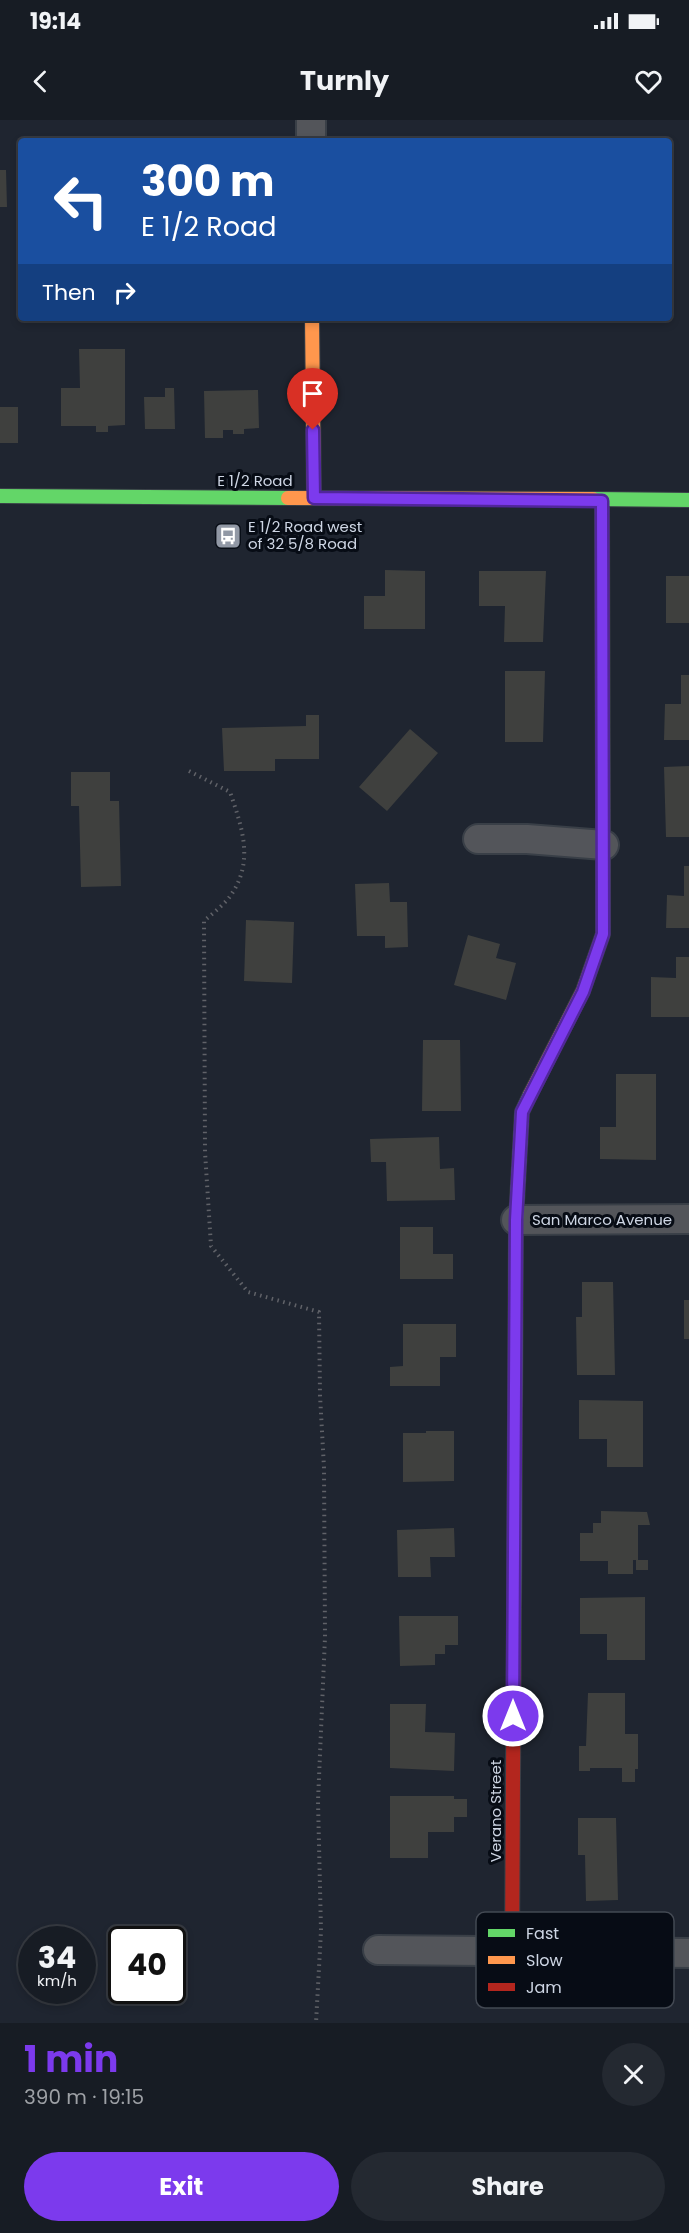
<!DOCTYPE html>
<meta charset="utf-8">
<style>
:root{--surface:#171c24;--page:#242931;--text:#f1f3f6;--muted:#9ea1a6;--line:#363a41;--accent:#7c3aed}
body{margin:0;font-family:Poppins,sans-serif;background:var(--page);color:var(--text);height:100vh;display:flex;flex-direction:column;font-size:22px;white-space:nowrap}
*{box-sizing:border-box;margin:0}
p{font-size:20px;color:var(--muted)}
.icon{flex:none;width:33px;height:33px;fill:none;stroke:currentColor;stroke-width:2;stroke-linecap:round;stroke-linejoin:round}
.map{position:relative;height:1903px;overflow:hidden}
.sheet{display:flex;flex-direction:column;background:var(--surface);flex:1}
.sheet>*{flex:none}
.hud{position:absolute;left:18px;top:18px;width:654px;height:183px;border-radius:6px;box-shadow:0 3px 9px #0003,0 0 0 2px var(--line);background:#1a4fa0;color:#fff;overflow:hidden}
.speed{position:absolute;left:18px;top:1806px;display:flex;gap:12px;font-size:30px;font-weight:700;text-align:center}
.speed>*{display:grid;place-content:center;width:78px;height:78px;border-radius:50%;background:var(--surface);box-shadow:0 3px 9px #0003,0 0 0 2px var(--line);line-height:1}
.speed small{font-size:15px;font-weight:400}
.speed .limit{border:3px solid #111;border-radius:9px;background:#fff;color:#111}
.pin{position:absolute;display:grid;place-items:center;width:51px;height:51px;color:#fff;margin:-62px -26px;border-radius:50% 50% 50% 0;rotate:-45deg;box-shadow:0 0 6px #0007}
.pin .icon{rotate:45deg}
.me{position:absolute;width:66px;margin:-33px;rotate:0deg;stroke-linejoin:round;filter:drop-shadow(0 0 4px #0008)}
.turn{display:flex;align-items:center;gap:21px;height:126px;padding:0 24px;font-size:27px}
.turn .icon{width:78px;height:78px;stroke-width:2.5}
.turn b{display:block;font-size:42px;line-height:51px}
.then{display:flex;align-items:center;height:57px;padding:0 24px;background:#0003;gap:12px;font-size:22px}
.round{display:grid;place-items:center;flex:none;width:63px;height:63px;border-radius:32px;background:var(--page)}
.summary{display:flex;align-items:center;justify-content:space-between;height:102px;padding:0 24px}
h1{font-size:36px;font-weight:700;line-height:45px;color:var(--accent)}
.primary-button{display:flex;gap:12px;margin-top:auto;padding:12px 24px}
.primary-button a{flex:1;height:69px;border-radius:36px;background:var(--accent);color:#fff;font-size:24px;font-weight:700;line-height:69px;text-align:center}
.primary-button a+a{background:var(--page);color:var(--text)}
.status{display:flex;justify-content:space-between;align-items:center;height:42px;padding:0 30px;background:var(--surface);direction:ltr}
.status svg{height:16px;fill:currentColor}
header{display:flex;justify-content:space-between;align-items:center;height:78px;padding:0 24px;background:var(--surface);font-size:27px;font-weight:700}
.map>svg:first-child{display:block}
.building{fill:#3f403e}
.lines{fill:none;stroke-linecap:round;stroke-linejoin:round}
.street-casing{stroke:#393f47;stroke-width:32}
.fast-casing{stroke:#393f47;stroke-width:16}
.slow-casing{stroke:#393f47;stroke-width:16}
.jam-casing{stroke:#393f47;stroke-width:16}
.path{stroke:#606268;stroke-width:4;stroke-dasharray:1.5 4.5;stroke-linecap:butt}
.street{stroke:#53555a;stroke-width:28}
.fast{stroke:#63d668;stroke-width:14}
.slow{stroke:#ff974d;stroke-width:14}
.jam{stroke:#b3261e;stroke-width:14}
.route-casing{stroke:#51269a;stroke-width:15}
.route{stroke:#7c3aed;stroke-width:10}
.labels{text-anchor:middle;stroke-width:6;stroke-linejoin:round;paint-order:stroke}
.street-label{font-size:15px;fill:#ced6e4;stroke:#070c15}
.poi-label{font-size:15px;fill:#ced6e4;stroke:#070c15;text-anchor:start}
.key{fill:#070c15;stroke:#434953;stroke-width:1.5}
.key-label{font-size:16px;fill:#ced6e4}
</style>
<div class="status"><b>19:14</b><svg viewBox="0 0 49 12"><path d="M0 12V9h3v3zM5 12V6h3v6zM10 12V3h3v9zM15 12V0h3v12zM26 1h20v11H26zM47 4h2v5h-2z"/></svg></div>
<header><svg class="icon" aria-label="back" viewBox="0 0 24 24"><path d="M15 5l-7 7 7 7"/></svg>Turnly<svg class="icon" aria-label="heart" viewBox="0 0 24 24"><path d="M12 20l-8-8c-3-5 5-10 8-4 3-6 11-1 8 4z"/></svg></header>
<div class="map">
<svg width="689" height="1903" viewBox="0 0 689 1903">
<rect width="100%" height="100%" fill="#1f2530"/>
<path class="building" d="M18,31H21V115H18Z
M0,50H6L7,87H0Z
M79,229H125V305L108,306V312H96V306H61V268H80Z
M165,268H174L175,309H145L144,277H165Z
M258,270L259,308L244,309V314H233V310H223V318H205L204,271Z
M0,287H18V323H0Z
M385,450L425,451V509H364V476H385Z
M479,451H546L543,522H504L505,486H479Z
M666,456H689V503H666Z
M505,551H545L543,622H505Z
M681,555H689V620H664L665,584H681Z
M306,595H319V639H275V651H224L222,608L306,606Z
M410,609L438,633L387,691L359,667Z
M689,646V717H666L664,647Z
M71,652H110V681H119L121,766L81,767L79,686H71Z
M684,746H689V808H666L667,775L684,776Z
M389,763L390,782H407L408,827L385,828V816H357L355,764Z
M246,800L294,802L292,863L244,861Z
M468,815L500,824L496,838L516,843L506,880L454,865Z
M676,837H689V897H651V857L676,858Z
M423,920H460L461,991H422Z
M616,954H656V1040L600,1039V1007H616Z
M439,1017L440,1049L454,1048L455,1080L387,1081L386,1042H371L370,1019Z
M400,1107H433V1134H453V1159H400Z
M582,1162H613L615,1255H577L576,1197H582Z
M684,1180H689V1219H684Z
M403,1204H456V1237H440V1266H390V1247L403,1246Z
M579,1280L643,1281V1347H607V1319H579Z
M426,1311H454V1361L403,1362V1313H426Z
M601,1391L647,1392L650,1405H638V1440H648V1450H636V1440H633V1454H608V1441H580V1413H593V1403H601Z
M454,1408L455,1437H430L431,1457H398L397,1410Z
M645,1477V1540H607V1514H580V1478Z
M399,1496H458V1525H445V1534H435V1545L400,1546Z
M588,1573H625V1614H638V1649H635V1662H622V1648H590V1651H579V1626H586Z
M390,1584H426L425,1612L455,1613L454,1651L390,1648Z
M390,1676H454V1679H467V1697H454V1712H428V1738H390Z
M578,1698H616L618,1780L586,1781L585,1735H578Z"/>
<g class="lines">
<defs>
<path id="street" d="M311,0V21
M478,719H527L604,725
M516,1100L689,1099
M378,1830L689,1833"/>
<path id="fast" d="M0,376L288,378
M593,379L689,380
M514,1489L516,1100L522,992L530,975"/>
<path id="slow" d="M312,198L314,378
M288,378L593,379
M530,975L583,871L603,814V693"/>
<path id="jam" d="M602,381L603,693
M512,1832L514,1489"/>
</defs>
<use href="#street" class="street-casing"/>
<use href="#fast" class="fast-casing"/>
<use href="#slow" class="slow-casing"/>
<use href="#jam" class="jam-casing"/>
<path class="path" d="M189,651L230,672C243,710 255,744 228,779C221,787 212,794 204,801L205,1032L211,1126L248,1172L319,1192L320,1275L324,1348L325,1517L318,1681L321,1811L316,1903"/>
<use href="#street" class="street"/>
<use href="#fast" class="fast"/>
<use href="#slow" class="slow"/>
<use href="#jam" class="jam"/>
</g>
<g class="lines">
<defs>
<path id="route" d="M313,310L314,378L602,381L603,814L583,872L522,992L516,1100L513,1596"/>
</defs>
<use href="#route" class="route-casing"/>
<use href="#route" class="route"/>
</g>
<defs>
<symbol id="bus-square" viewBox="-11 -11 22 22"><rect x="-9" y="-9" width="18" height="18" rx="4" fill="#9198a5" stroke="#070c15"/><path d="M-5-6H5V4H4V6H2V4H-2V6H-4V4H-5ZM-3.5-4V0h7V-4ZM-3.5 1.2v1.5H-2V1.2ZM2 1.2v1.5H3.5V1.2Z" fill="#fff"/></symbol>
</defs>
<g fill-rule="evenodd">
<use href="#bus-square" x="213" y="401" width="30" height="30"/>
</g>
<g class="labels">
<g class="street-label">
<text x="255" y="366">E 1/2 Road</text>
<text x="602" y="1105">San Marco Avenue</text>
<text transform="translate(496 1691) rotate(-90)" y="5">Verano Street</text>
</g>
<g class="poi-label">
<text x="248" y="412">E 1/2 Road west<tspan x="248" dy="17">of 32 5/8 Road</tspan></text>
</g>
</g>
<rect x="476" y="1792" width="198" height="96" rx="9" class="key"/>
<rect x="488" y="1809" width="27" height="8" fill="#63d668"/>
<rect x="488" y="1836" width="27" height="8" fill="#ff974d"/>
<rect x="488" y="1863" width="27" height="8" fill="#b3261e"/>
<g class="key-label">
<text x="526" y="1819">Fast</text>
<text x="526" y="1846">Slow</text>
<text x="526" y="1873">Jam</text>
</g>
</svg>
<div class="speed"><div>34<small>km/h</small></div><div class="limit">40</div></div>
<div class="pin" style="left:313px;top:310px;background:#d93025"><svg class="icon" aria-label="arrive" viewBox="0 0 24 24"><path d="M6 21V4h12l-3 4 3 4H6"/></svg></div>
<svg class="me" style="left:513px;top:1596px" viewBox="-20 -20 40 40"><circle r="17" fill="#7c3aed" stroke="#fff" stroke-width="3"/><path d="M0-11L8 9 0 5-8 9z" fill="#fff"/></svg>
<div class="hud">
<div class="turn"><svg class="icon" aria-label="left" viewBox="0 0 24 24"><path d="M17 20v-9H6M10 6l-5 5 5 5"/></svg><div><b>300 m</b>E 1/2 Road</div></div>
<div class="then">Then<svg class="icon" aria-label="right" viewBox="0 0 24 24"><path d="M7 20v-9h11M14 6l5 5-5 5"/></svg></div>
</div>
</div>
<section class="sheet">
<div class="summary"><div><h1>1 min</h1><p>390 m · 19:15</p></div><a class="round"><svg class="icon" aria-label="close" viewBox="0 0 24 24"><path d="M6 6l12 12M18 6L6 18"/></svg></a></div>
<div class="primary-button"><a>Exit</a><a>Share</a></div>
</section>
